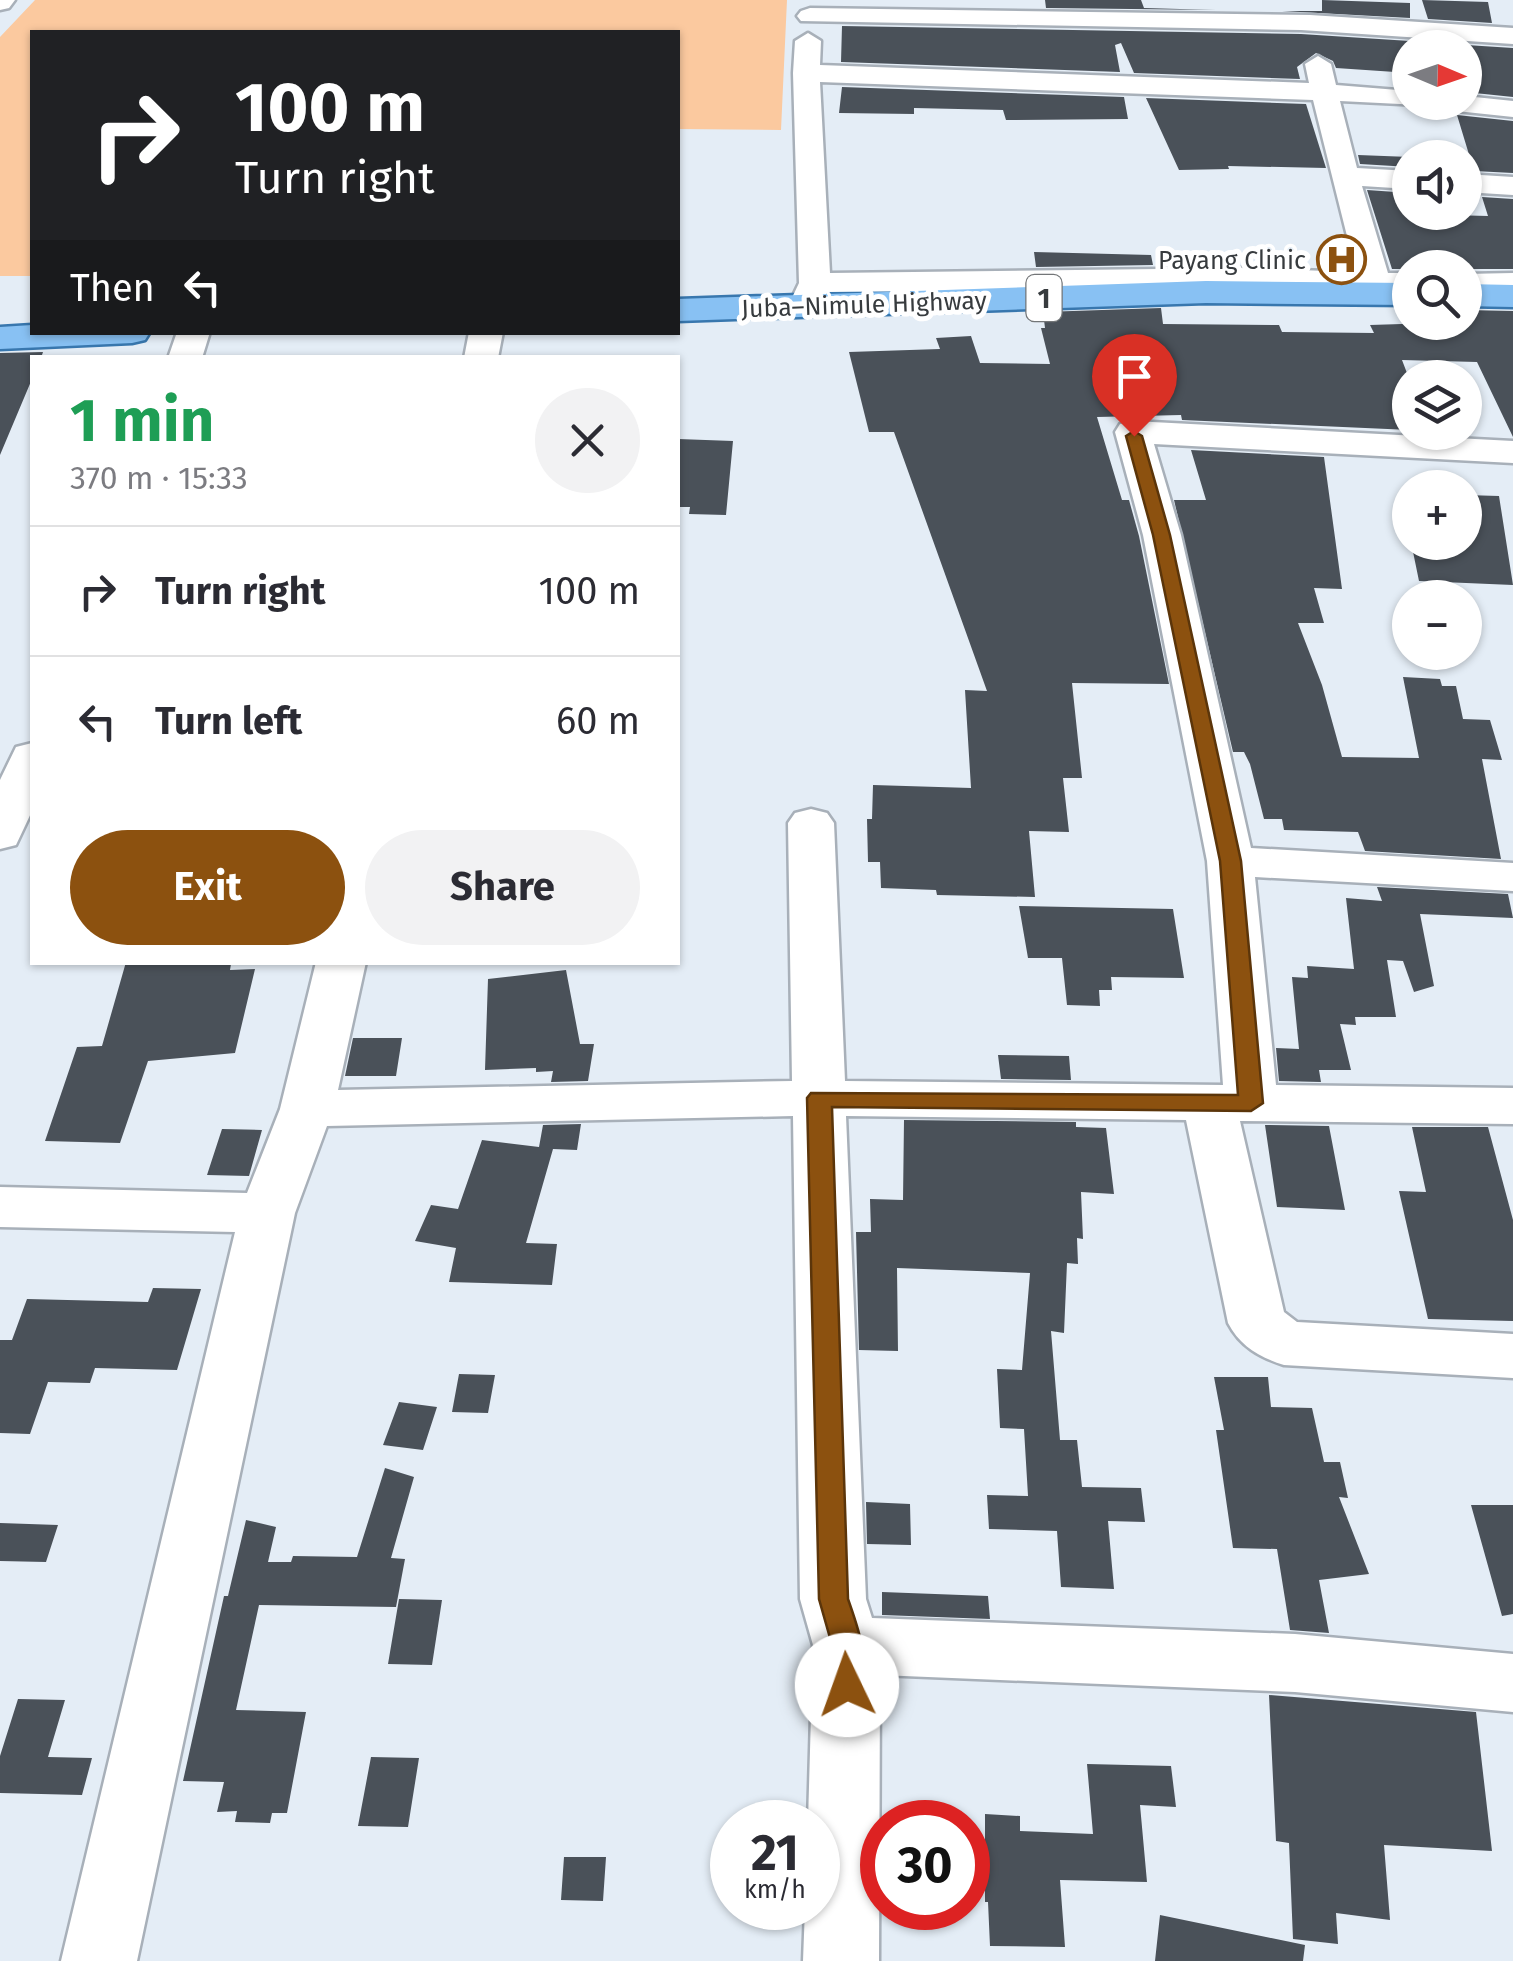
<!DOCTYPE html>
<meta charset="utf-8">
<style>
:root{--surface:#fff;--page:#f2f2f3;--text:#2b2b33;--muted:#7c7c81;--line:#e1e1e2;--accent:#8c510f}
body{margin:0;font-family:"Fira Sans",sans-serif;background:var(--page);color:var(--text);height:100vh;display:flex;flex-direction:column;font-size:38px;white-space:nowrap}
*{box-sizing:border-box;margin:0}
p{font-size:32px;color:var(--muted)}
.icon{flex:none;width:55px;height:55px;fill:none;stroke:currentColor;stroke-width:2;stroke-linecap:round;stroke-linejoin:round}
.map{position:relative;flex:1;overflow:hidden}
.sheet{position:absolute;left:30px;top:355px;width:650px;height:610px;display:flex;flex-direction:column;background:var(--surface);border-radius:0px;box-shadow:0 2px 8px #0004}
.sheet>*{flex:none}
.top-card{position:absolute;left:30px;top:30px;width:650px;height:305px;border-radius:0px;box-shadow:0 2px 8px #0004;background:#202124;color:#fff;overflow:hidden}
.needle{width:65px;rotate:92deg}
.fabs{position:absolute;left:1392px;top:30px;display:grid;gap:20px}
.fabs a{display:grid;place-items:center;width:90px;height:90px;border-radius:50%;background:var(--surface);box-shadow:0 2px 8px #0004;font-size:50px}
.speed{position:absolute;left:710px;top:1800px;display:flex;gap:20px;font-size:50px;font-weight:700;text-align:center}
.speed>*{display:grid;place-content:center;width:130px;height:130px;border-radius:50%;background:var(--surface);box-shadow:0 2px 8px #0004;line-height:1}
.speed small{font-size:25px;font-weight:400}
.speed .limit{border:15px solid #d22;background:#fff;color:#111}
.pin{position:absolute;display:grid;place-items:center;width:85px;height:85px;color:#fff;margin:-102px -42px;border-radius:50% 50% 50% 0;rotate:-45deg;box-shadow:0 0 10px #0007}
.pin .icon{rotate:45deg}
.me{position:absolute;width:110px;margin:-55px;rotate:357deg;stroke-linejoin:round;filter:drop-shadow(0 0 8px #0008)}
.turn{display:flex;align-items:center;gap:35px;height:210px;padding:0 40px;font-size:45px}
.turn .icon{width:130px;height:130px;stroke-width:2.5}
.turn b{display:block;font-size:70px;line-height:85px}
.then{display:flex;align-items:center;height:95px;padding:0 40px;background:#0003;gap:20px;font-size:38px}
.round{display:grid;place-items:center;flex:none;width:105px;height:105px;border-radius:52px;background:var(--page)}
.overview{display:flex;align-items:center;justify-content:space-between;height:170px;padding:0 40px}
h1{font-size:60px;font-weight:700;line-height:75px;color:#1e9e55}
.cta{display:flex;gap:20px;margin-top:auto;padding:20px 40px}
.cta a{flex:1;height:115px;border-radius:60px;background:var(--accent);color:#fff;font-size:40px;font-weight:700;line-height:115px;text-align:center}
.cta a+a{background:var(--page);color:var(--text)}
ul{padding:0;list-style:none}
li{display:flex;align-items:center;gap:30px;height:130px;padding:0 40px;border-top:2px solid var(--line)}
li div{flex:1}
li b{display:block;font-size:38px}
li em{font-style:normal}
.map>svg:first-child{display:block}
.green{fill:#fbc99f}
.building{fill:#4a5159}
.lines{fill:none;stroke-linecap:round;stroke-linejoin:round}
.minor-casing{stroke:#a8b0b9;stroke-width:5}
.major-casing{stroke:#3877ae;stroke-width:5}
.minor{fill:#fff;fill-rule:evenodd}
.major{fill:#88c1f3;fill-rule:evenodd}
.route{fill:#8c510f;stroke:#5b350a;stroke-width:2.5}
.labels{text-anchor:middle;stroke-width:10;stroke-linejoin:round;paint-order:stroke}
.far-poi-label{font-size:25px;fill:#373b3e;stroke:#fff;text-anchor:end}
.far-street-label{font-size:25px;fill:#373b3e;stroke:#fff}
.shield{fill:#fff;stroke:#737678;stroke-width:2.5}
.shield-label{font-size:28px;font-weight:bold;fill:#373b3e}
</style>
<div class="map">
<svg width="1513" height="1961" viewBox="0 0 1513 1961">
<rect width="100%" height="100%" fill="#e4edf6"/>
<path class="green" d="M35,0H787L781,130L678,129V32H32V276H0V37Z"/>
<path class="building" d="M1045,0H1141L1144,8L1216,10L1046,8Z
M1322,0L1410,3V18L1282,11H1322Z
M1422,0L1488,2L1492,23L1428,19Z
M842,26L1301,34L1410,41V73L1336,68L1333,61L1316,53L1297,67L1300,79L1134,73L1121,43L1115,45L1120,72L841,62Z
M1435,43L1513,48V97L1465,92V48H1436Z
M842,87L1124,97L1128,119L1006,120L1003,110L914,108V114L839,113Z
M1146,98L1306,104L1326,168L1228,166L1229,169L1179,170Z
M1457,115L1513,121V173L1474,171Z
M1358,155L1410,157V167L1360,164Z
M1367,190L1410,193V214L1488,216L1482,197L1513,199V269H1392Z
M1034,252L1151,255L1153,265L1036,267Z
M1161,308L1163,324L1279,325L1282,332L1374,333L1370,325L1465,322V310L1513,311V437L1477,362L1402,360L1410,381V430L1182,420L1181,415L1097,417L1122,500H1129L1139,536L1169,684L1072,683L1082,778H1063L1069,832L1029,831L1035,897L937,895L936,890L881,888L880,862H868L867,819H872L873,785L971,788L965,690L987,691L894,432H869L849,352L940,349L936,338L971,336L980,363L1050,364L1041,328H1045L1043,312Z
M43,352L41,358H32V379L0,455V353Z
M678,439L733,441L726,515L689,514L690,507H678Z
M1191,450L1324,457L1342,589L1314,588L1324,623H1298L1322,685L1342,757L1419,758L1403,677L1440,679L1442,686H1456L1463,719L1490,720L1502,760L1482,759L1501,859L1365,851L1358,832L1284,830L1282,819H1264L1250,764L1244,752H1233L1174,500H1206Z
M1465,495L1499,496L1513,585L1419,581L1411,542H1465Z
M1377,887L1508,894L1513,918L1420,914L1434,986L1414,992L1403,961L1387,960L1396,1017H1355L1356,1025L1340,1024L1351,1070H1319L1321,1082L1279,1081L1276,1048L1299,1049L1292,977L1308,978L1307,966L1354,969L1346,898L1382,901Z
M1019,906L1173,909L1184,978L1111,977L1112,990H1099L1100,1006L1067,1005L1062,958H1028Z
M126,962H207L231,964L230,970L255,969L235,1053L148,1061L120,1143L45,1141L77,1047L102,1046Z
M566,970L580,1044H594L588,1081L551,1082L553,1071L536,1072V1068L485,1070L488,979Z
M353,1038H402L396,1076H345Z
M998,1055L1069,1056L1071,1080L1001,1079Z
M904,1120L1076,1122V1127L1106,1128L1114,1194L1081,1192L1083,1239L1077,1238L1078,1264L1067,1263L1064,1333L1051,1331L1060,1440H1077L1082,1487L1141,1488L1145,1522L1108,1521L1114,1589L1061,1587L1057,1531L989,1529L987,1495L1028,1496L1024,1429L1000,1428L997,1369L1022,1370L1030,1273L897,1268L898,1351L859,1350L856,1232H871L870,1199L903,1200Z
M581,1124L577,1150L553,1149L526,1243L557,1244L552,1285L449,1282L456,1248L415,1241L431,1205L458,1209L482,1140L539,1147L543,1125Z
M1265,1125L1329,1126L1345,1210L1277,1207Z
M1412,1127H1488L1513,1220V1321L1428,1319L1399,1191L1426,1192Z
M222,1129L262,1130L249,1176L207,1175Z
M153,1288L201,1289L177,1370L95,1368L90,1383L48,1382L30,1434L0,1433V1340H12L27,1299L148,1302Z
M459,1374L495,1375L488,1413L452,1412Z
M1214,1377H1268L1271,1407L1312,1408L1324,1462H1340L1348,1498L1339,1497L1369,1574L1319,1580L1329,1633L1290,1630L1277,1549L1233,1548L1216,1430H1224Z
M399,1402L437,1407L423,1450L383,1445Z
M385,1468L414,1477L391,1558L405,1559L396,1607L259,1605L236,1710L306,1712L287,1813H272L270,1823L235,1822L237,1811L217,1812L224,1782L183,1781L224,1596H228L246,1520L276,1527L268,1562H291L293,1556L357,1557Z
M866,1502L910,1504L911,1545L867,1544Z
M1471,1505H1513V1614L1502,1616Z
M0,1523L58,1525L46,1562L0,1561Z
M882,1592L988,1596L990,1619L882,1615Z
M399,1599L442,1600L432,1665L388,1664Z
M1269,1695L1476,1712L1492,1851L1384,1845L1390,1920L1336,1913L1338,1944L1293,1939L1289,1843L1276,1841Z
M18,1699L65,1700L48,1757L92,1758L82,1795L0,1793V1756Z
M371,1757L419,1758L408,1827L358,1826Z
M1087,1764L1171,1766L1176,1807L1140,1805L1147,1882L1060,1880L1065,1947L990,1946L988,1902H985V1814L1020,1816V1831L1093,1834Z
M564,1857H606L603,1901L561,1900Z
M1160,1915L1305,1945L1303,1961H1155Z"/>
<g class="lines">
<defs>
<path id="minor" d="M0,0H15L9,8L0,10Z
M810,8L1310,15L1513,28V44L1301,30L801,21L797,16L801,11Z
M808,33L821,41L820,65L1309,83L1305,64L1318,56L1331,64L1336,85L1410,91V102L1420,105L1340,101L1357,168L1410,171V189L1362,186L1388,273H1410V293L1240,288L827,292L817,311H793L789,304L799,283L793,73L795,41ZM820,82L1313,100L1356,272L1240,268L830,273Z
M1465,96L1513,101V117L1447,110L1434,102H1465Z
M1465,174L1513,177V195L1465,192Z
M1513,273V293L1465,294V274Z
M177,332H210L202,358H168Z
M469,332H503L498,358H464Z
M1133,421L1513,441V463L1154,444L1181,535L1251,848L1513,863V891L1255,877L1276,1085L1513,1088V1124L1240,1121L1284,1312L1297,1322L1513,1334V1378L1284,1365C1259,1357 1240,1346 1228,1323L1186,1120L846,1116L866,1599L872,1618L1295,1634L1513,1654V1712L1295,1692L880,1675L879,1961H803L805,1908H818V1822H808L813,1645L800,1599L793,1116L327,1126L295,1213L137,1961H61L235,1232L0,1227V1187L247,1193L280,1109L316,962H366L338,1090L792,1081L788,823L795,813L811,809L827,813L834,823L845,1081L1223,1085L1207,861L1143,535L1115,432L1120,424Z
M32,743V811L16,845L0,849V780L16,747Z"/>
<path id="major" d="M1206,281L1410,283V305L1206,303L678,321V299Z
M1465,284L1513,285V307L1465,306Z
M32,325V332H150L145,340L132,343L0,349V327Z"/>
</defs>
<use href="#minor" class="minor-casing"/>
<use href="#major" class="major-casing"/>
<use href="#minor" class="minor"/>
<use href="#major" class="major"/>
</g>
<path class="route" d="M1134,431L1142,436L1170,535L1241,861L1263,1103L1251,1111L832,1107L848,1599C858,1628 872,1664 858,1694L847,1698L836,1694L831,1685L832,1645L819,1599L807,1098L811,1093L1238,1095L1220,861L1153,535L1126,436Z"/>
<defs>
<symbol id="hospital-ring" viewBox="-11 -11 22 22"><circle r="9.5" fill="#fff" stroke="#8c510f" stroke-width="1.5"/><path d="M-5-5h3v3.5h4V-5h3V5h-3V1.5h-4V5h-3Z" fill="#8c510f"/></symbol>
</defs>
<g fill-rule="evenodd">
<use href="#hospital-ring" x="1314" y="232" width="55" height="55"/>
</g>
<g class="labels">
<g class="far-poi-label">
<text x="1306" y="269">Payang Clinic</text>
</g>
<g class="far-street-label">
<text transform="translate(864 304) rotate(-2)" y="9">Juba–Nimule Highway</text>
</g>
<rect class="shield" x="1026.5" y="275" width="35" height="46" rx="8"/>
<g class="shield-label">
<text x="1044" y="308">1</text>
</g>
</g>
</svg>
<div class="fabs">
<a><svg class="needle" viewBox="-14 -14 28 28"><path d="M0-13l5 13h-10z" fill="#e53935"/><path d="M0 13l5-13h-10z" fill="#7c7c81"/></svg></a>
<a><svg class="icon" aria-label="sound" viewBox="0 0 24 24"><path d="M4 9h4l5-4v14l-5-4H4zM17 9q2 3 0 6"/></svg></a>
<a><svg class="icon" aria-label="search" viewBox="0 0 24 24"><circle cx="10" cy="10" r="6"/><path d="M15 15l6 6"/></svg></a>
<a><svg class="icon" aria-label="layers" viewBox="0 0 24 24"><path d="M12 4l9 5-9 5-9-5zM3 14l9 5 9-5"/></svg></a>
<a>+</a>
<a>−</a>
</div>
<div class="speed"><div>21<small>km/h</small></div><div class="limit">30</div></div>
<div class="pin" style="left:1134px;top:436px;background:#d93025"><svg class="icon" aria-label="arrive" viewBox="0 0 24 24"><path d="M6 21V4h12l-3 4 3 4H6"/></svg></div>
<svg class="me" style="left:847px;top:1685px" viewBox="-20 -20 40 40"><circle r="19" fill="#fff"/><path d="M0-13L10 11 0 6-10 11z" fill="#8c510f"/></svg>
<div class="top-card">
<div class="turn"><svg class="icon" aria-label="right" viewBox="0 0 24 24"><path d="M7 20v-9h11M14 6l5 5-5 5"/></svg><div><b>100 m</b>Turn right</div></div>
<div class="then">Then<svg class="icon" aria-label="left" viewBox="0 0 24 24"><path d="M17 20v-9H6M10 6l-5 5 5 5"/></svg></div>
</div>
<section class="sheet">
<div class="overview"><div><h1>1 min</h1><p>370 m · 15:33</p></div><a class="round"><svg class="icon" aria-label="close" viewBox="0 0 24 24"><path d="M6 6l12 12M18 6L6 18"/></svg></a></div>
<ul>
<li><svg class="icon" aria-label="right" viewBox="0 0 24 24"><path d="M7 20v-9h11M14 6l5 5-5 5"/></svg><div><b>Turn right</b></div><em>100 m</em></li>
<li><svg class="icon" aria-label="left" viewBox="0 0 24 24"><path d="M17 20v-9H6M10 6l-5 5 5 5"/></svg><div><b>Turn left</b></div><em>60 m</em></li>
</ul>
<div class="cta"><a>Exit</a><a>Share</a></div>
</section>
</div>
